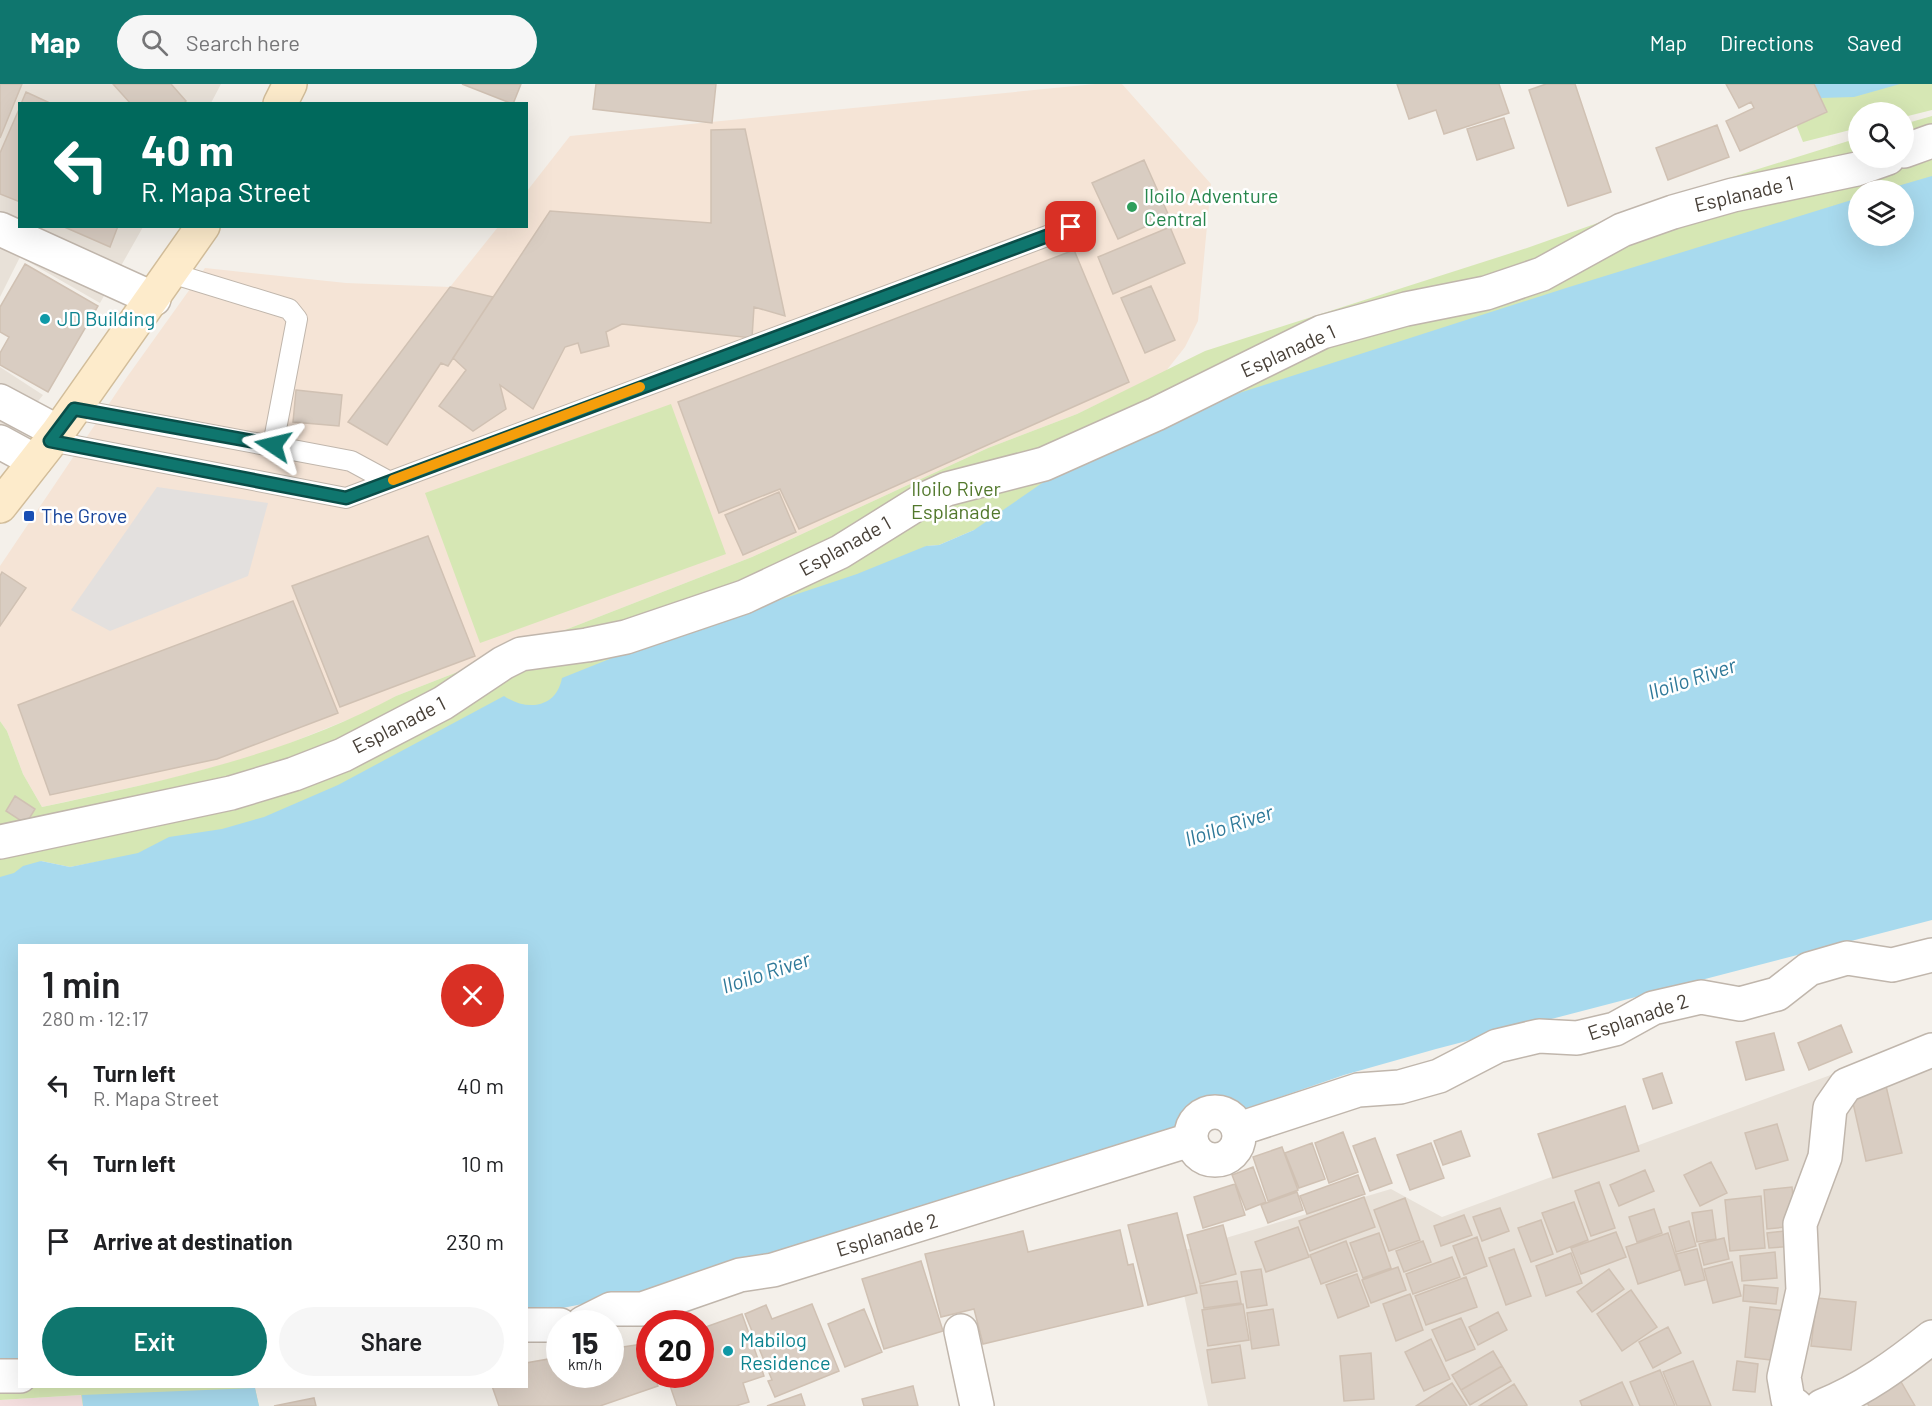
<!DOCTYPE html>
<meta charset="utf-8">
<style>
:root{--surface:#fff;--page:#f6f6f6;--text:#202124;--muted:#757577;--accent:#0f766e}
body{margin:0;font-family:Barlow,sans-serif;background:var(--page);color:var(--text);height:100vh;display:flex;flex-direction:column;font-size:22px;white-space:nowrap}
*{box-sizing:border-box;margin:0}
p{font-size:20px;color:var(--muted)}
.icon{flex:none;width:33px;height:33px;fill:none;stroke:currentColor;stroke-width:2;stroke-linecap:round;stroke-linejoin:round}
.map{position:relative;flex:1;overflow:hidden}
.drawer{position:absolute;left:18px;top:860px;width:510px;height:444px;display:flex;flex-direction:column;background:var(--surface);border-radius:0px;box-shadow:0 6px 24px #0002}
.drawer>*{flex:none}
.hud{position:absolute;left:18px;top:18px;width:510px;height:126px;border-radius:0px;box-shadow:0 6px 24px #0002;background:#00695c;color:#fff;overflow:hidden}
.tools{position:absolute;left:1848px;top:18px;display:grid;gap:12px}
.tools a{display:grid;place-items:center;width:66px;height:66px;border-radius:50%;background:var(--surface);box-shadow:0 6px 24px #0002;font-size:30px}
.speed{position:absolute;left:546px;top:1226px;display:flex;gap:12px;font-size:30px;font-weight:700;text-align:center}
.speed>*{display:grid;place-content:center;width:78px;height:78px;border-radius:50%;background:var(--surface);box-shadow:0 6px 24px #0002;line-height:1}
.speed small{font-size:15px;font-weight:400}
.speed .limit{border:9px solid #d22;background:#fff;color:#111}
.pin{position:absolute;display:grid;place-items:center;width:51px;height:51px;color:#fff;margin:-26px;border-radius:12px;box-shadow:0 3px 9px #0006}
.me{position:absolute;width:66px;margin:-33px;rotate:280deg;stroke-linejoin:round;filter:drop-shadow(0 0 4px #0008)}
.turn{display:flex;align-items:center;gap:21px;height:126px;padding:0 24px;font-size:27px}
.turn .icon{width:78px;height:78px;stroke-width:2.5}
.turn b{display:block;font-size:42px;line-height:51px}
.round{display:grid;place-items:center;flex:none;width:63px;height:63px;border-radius:32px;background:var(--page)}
.headline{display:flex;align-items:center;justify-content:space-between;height:102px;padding:0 24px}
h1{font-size:36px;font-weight:600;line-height:45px}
.button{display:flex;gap:12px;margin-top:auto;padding:12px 24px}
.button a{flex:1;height:69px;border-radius:36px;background:var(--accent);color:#fff;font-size:24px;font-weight:600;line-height:69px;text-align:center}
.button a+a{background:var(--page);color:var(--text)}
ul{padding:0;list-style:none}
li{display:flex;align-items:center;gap:18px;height:78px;padding:0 24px}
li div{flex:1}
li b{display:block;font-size:22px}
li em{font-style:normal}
header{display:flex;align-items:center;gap:36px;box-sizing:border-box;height:84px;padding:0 30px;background:var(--accent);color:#fff}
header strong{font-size:28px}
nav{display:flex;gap:33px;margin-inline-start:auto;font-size:21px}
.search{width:420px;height:54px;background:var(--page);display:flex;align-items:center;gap:15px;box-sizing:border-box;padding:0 21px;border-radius:33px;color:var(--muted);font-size:22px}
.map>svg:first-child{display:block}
.residential{fill:#e8e1d8}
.commercial{fill:#f5e4d6}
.medical{fill:#f4dede}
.green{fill:#d6e7b4;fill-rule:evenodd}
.parking{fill:#e3e0de}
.water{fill:#a8daee}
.building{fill:#d9cdc2;stroke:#d0c1b3;stroke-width:1.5}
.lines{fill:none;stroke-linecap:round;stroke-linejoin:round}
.lane-casing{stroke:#c0b6ac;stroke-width:22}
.street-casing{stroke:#c0b6ac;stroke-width:36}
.secondary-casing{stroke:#d2bd9a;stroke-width:36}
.lane{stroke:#fff;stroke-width:20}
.street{stroke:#fff;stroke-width:33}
.secondary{stroke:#fdebcb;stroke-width:33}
.route-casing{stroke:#0a4d48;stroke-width:15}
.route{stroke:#0f766e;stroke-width:10}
.slow{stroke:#f59e0b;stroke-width:10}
.leisure-dot{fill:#2e9e5b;stroke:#fff;stroke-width:2}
.culture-dot{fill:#0f9aa8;stroke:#fff;stroke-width:2}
.transit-dot{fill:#1a4fb4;stroke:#fff;stroke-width:2}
.labels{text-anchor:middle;stroke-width:5;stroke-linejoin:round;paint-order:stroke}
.street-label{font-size:20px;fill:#484038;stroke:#fff}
.leisure-label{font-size:20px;fill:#27864d;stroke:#fff;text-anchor:start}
.culture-label{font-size:20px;fill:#0d838f;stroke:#fff;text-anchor:start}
.park-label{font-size:20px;fill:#52782c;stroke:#fff}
.transit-label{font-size:20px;fill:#164399;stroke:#fff;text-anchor:start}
.water-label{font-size:21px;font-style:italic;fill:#2f7999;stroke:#fff}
</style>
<header>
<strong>Map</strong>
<div class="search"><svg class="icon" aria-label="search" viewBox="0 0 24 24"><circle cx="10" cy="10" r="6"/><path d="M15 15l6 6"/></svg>Search here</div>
<nav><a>Map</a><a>Directions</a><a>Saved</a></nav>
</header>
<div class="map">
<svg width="1932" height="1322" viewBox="0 0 1932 1322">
<rect width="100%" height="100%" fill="#f4f0ea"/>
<path class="residential" d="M0,0H221L211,19L20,20V142L143,143L100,219L20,173L0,213Z
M0,283L43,311L0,365Z
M1932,954V1322H1208L1175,1169L1391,1105L1442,1133Z"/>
<path class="commercial" d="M1095,0H1122L1211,100L1198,237L1185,263L1166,287L1077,330L988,364L752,473L396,612L367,628L263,670L165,696L42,723L23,690L7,647L0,637V482L127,293L205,184L346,199L450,203L498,143L526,142L527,107L570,52Z"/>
<path class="medical" d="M82,1311L83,1322H0V1316Z"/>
<path class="green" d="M1780,0H1932V26L1904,33V28H1858V44L1803,58Z
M1932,32V180L974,446L939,461L927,462L361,728L70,783L41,777L0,810V637L7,647L23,690L42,723C163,697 285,672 396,612L752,473L988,364L1077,330L1205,267L1527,164L1691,106L1858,54V74H1904V40ZM1858,106H1904V152H1858Z
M671,320L726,470L480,559L425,409Z
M0,1238L20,1302H274L255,1304L259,1322H83L81,1311L0,1316Z"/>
<path class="parking" d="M157,403L268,419L248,492L110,547L71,526Z"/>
<path class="water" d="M1813,0H1900L1854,13L1820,14Z
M1932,92V836L1436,965L1344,991L1242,1026C1215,1004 1183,1009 1175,1045L640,1213L613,1214L527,1231L526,861H20V1281L0,1280V793L14,789L23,782L41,777L70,783L138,769L169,753L222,745L264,733L338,701L504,612C526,627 556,625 562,594L647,560L857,490L926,462L939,461L974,446L1061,386L1236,310L1566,204L1858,114V152H1904V106H1884Z
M255,1304L259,1322H83L82,1311Z"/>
<path class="building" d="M0,0H22L0,54Z
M113,0H171L186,17L183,20H131Z
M462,0H521L513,20Z
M596,0H716L712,39L593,25Z
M1397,0H1499L1509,29L1444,50L1436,26L1409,35Z
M1546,0H1575L1611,108L1568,122L1529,6Z
M1726,0H1814L1827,28L1740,67L1726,37L1754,24L1751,18L1739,24Z
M26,8L52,20H21Z
M20,23V118L0,110V69Z
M1504,34L1514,64L1477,76L1467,45Z
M1717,41L1729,73L1668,96L1656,64Z
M745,45L785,232L754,223L752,254L622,240L606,248L609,262L581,269L578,259L565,263L533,325L500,301L506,325L473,347L439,322L466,286L453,274L550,127L711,139V46Z
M1144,76L1169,132L1118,155L1092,99Z
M62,142H118L110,163Z
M1170,143L1185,179L1113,210L1098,173Z
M1074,166L1129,298L799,445L780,405L719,429L678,318Z
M25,180L98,222L48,308L0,281V269L9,253L0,248V223Z
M1151,202L1175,256L1145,269L1121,214Z
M450,203L493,213L448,282L441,279L387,361L348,338Z
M296,306L342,311L339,342L293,338Z
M779,408L796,448L743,471L725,431Z
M428,452L475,572L340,623L292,502Z
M2,488L26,504L0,542V492Z
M293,517L338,629L217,675L50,711L18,621Z
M15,712L35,725L26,740L6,727Z
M1841,941L1852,968L1809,986L1798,959Z
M1774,949L1784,986L1746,996L1736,958Z
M1662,989L1672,1019L1653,1025L1643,995Z
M1886,1002L1902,1069L1866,1077L1851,1010Z
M1625,1022L1639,1067L1553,1094L1538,1050Z
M1777,1040L1788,1076L1756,1085L1745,1049Z
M1461,1047L1470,1072L1443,1081L1434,1057Z
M1343,1048L1358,1088L1329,1099L1315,1059Z
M1375,1054L1392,1099L1370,1107L1353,1062Z
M1312,1059L1325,1095L1299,1104L1285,1069Z
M1431,1059L1444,1094L1410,1106L1397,1071Z
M1282,1063L1298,1106L1268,1117L1253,1073Z
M1711,1078L1727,1109L1700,1122L1684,1091Z
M1253,1083L1266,1118L1246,1126L1232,1091Z
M1645,1086L1654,1107L1619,1122L1610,1101Z
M1358,1091L1365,1110L1307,1130L1300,1112Z
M1599,1098L1615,1144L1591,1152L1575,1107Z
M1235,1100L1245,1131L1203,1144L1194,1113Z
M1792,1103L1796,1142L1767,1145L1764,1106Z
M1297,1108L1303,1126L1268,1139L1261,1121Z
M1761,1112L1765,1164L1730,1167L1725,1116Z
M1364,1113L1375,1143L1310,1167L1299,1137Z
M1405,1114L1420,1156L1389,1167L1374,1126Z
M1574,1118L1588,1156L1557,1168L1542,1129Z
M1500,1124L1509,1147L1482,1157L1473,1133Z
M1654,1125L1662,1149L1637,1158L1629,1133Z
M1712,1126L1716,1155L1697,1158L1692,1129Z
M1177,1129L1197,1209L1148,1221L1128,1141Z
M1464,1131L1472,1151L1441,1162L1434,1142Z
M1541,1136L1553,1170L1531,1178L1518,1144Z
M1689,1137L1696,1162L1676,1168L1669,1143Z
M1223,1141L1236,1190L1200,1200L1187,1151Z
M1298,1143L1309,1173L1266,1188L1255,1158Z
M1120,1146L1128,1181L1133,1180L1143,1222L983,1260L974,1225L941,1233L925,1170L1023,1147L1028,1168Z
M1794,1146L1796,1162L1769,1164L1767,1149Z
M1616,1148L1626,1173L1581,1190L1571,1164Z
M1379,1149L1391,1184L1363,1194L1350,1159Z
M1668,1149L1680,1186L1638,1200L1626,1163Z
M1477,1153L1487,1182L1464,1191L1453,1162Z
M1724,1154L1729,1175L1704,1181L1699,1160Z
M1346,1157L1357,1187L1321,1200L1310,1171Z
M1423,1157L1431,1178L1404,1188L1396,1167Z
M1514,1165L1531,1212L1506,1221L1489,1174Z
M1697,1165L1705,1196L1685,1201L1676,1170Z
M1775,1168L1777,1194L1742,1197L1740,1172Z
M1571,1169L1582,1199L1546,1212L1536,1182Z
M1452,1173L1460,1193L1413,1210L1406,1190Z
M921,1177L943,1247L884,1265L862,1195Z
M1732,1178L1741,1212L1713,1219L1704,1185Z
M1398,1183L1406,1206L1371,1219L1362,1196Z
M1261,1185L1267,1221L1247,1224L1241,1188Z
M1609,1185L1624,1205L1592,1228L1577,1208Z
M1357,1190L1369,1222L1338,1234L1326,1201Z
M1466,1193L1477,1223L1426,1241L1415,1212Z
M1237,1197L1241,1219L1204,1224L1200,1202Z
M1744,1201L1778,1204L1776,1220L1743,1217Z
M1631,1206L1657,1243L1622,1267L1597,1230Z
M1410,1210L1423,1246L1396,1257L1383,1220Z
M1817,1214L1856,1218L1851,1266L1811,1262Z
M812,1220L839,1287L775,1313L768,1297L772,1296L745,1230L766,1221L772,1235Z
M1243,1220L1249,1256L1208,1262L1202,1226Z
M1750,1223L1786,1227L1780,1277L1745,1273Z
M864,1225L882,1268L845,1283L828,1240Z
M1273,1225L1279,1261L1252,1265L1247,1229Z
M1498,1228L1507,1246L1478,1261L1469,1243Z
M742,1230L764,1292L743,1299L749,1318L736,1322H677L666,1290H700V1245Z
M1461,1234L1475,1265L1446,1277L1432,1246Z
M1668,1243L1681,1269L1653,1284L1639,1258Z
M1431,1255L1450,1295L1424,1307L1405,1268Z
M642,1260L650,1279V1290H654L658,1302L600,1322H499L492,1302H526V1279L560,1273V1290H610V1265Z
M1240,1261L1245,1294L1212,1299L1207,1266Z
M1493,1267L1502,1282L1461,1306L1452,1291Z
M1371,1269L1374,1315L1344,1317L1340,1272Z
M1693,1277L1711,1322H1677L1663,1288Z
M1737,1277L1758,1280L1755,1308L1733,1306Z
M1502,1282L1511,1297L1470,1321L1461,1306Z
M1660,1286L1675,1322H1640L1630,1298Z
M1900,1296L1915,1322H1869L1866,1317Z
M1622,1298L1633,1322H1582L1580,1317Z
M1452,1299L1467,1322H1416Z
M1514,1300L1527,1321L1524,1322H1479Z
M913,1302L918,1322H864L862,1315Z
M801,1310L805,1322H767Z
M314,1314L316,1322H274Z"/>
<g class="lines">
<defs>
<path id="lane" d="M171,189L289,225L297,235L273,361
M74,325L351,377L388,397
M50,357L346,414L1071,143"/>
<path id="street" d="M1904,67L1932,57
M0,145L154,215
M0,317L58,348
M0,358L35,377
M0,758L231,709L294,690L343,671L443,619L503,579L521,570L587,561L626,553L744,513L840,468L925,415L947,405L1044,380L1156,330L1322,248L1406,225L1486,209L1542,190L1622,146L1673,128L1733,111L1857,85L1888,74
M1191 1052a24 24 0 1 1 48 0a24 24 0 1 1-48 0Z
M1239,1045L1358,1006L1400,1003L1439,992L1497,962L1539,952L1577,954L1615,945L1653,924L1701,913L1740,920L1777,910L1809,885L1847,874L1892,881L1932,871
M583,1239L611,1225H642L740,1191L773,1186L1190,1056
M526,1241H560
M961,1247L977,1322
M0,1292H20
M1796,1322L1788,1316L1784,1293L1803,1206L1800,1140L1825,1073L1830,1024L1846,1001L1932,966
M1822,1322C1863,1306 1898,1280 1932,1253"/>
<path id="secondary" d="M280,20L290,0
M0,422L58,348L203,142"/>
</defs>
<use href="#lane" class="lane-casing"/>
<use href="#street" class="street-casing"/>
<use href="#secondary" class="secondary-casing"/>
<use href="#lane" class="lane"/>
<use href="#street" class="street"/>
<use href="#secondary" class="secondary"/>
</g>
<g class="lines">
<defs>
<path id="route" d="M273,361L74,325L50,357L346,414L1071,143"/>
</defs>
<use href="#route" class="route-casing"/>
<use href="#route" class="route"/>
<path class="slow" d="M393,396L640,303"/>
</g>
<circle class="leisure-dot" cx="1132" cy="123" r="6"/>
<g class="culture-dot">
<circle cx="45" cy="235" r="6"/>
<circle cx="728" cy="1267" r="6"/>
</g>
<rect class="transit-dot" x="23" y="426" width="12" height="12" rx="3"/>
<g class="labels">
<g class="street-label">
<text transform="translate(1744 110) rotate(-13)" y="7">Esplanade 1</text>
<text transform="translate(1288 267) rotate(-24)" y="7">Esplanade 1</text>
<text transform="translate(845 462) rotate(-29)" y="7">Esplanade 1</text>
<text transform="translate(399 641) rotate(-27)" y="7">Esplanade 1</text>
<text transform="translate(1638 933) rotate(-19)" y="7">Esplanade 2</text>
<text transform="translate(887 1151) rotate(-17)" y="7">Esplanade 2</text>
</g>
<g class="leisure-label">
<text x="1144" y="119">Iloilo Adventure<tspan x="1144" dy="23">Central</tspan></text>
</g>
<g class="culture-label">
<text x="57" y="242">JD Building</text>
<text x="740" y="1263">Mabilog<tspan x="740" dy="23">Residence</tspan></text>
</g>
<g class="park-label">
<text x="956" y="412">Iloilo River<tspan x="956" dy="23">Esplanade</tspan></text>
</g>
<g class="transit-label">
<text x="41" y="439">The Grove</text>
</g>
<g class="water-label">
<text transform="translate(1692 595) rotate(-18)" y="7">Iloilo River</text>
<text transform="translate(1229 742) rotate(-18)" y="7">Iloilo River</text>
<text transform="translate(766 889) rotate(-18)" y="7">Iloilo River</text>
</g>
</g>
</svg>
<div class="tools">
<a><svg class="icon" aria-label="search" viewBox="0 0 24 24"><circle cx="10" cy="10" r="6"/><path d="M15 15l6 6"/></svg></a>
<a><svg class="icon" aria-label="layers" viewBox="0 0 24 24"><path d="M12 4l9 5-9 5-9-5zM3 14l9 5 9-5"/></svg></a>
</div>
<div class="speed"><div>15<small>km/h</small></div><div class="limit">20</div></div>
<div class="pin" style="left:1071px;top:143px;background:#d93025"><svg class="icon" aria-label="arrive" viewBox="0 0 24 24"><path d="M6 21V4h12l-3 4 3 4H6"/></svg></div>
<svg class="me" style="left:273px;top:361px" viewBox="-20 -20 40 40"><path d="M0-17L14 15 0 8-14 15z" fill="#0f766e" stroke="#fff" stroke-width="4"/></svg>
<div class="hud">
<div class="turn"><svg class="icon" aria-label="left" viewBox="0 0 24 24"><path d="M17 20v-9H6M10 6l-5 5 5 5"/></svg><div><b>40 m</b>R. Mapa Street</div></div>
</div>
<section class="drawer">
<div class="headline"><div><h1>1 min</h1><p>280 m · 12:17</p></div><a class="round" style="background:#d93025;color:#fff"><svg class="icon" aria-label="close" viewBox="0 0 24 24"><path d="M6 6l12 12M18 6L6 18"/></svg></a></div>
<ul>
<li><svg class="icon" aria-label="left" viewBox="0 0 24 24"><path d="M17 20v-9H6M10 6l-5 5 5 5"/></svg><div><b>Turn left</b><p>R. Mapa Street</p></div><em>40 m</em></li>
<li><svg class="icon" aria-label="left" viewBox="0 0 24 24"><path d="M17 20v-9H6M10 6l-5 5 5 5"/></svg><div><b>Turn left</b></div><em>10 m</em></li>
<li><svg class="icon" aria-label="arrive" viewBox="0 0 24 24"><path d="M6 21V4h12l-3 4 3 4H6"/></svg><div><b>Arrive at destination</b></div><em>230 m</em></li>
</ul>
<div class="button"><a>Exit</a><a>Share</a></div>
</section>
</div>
